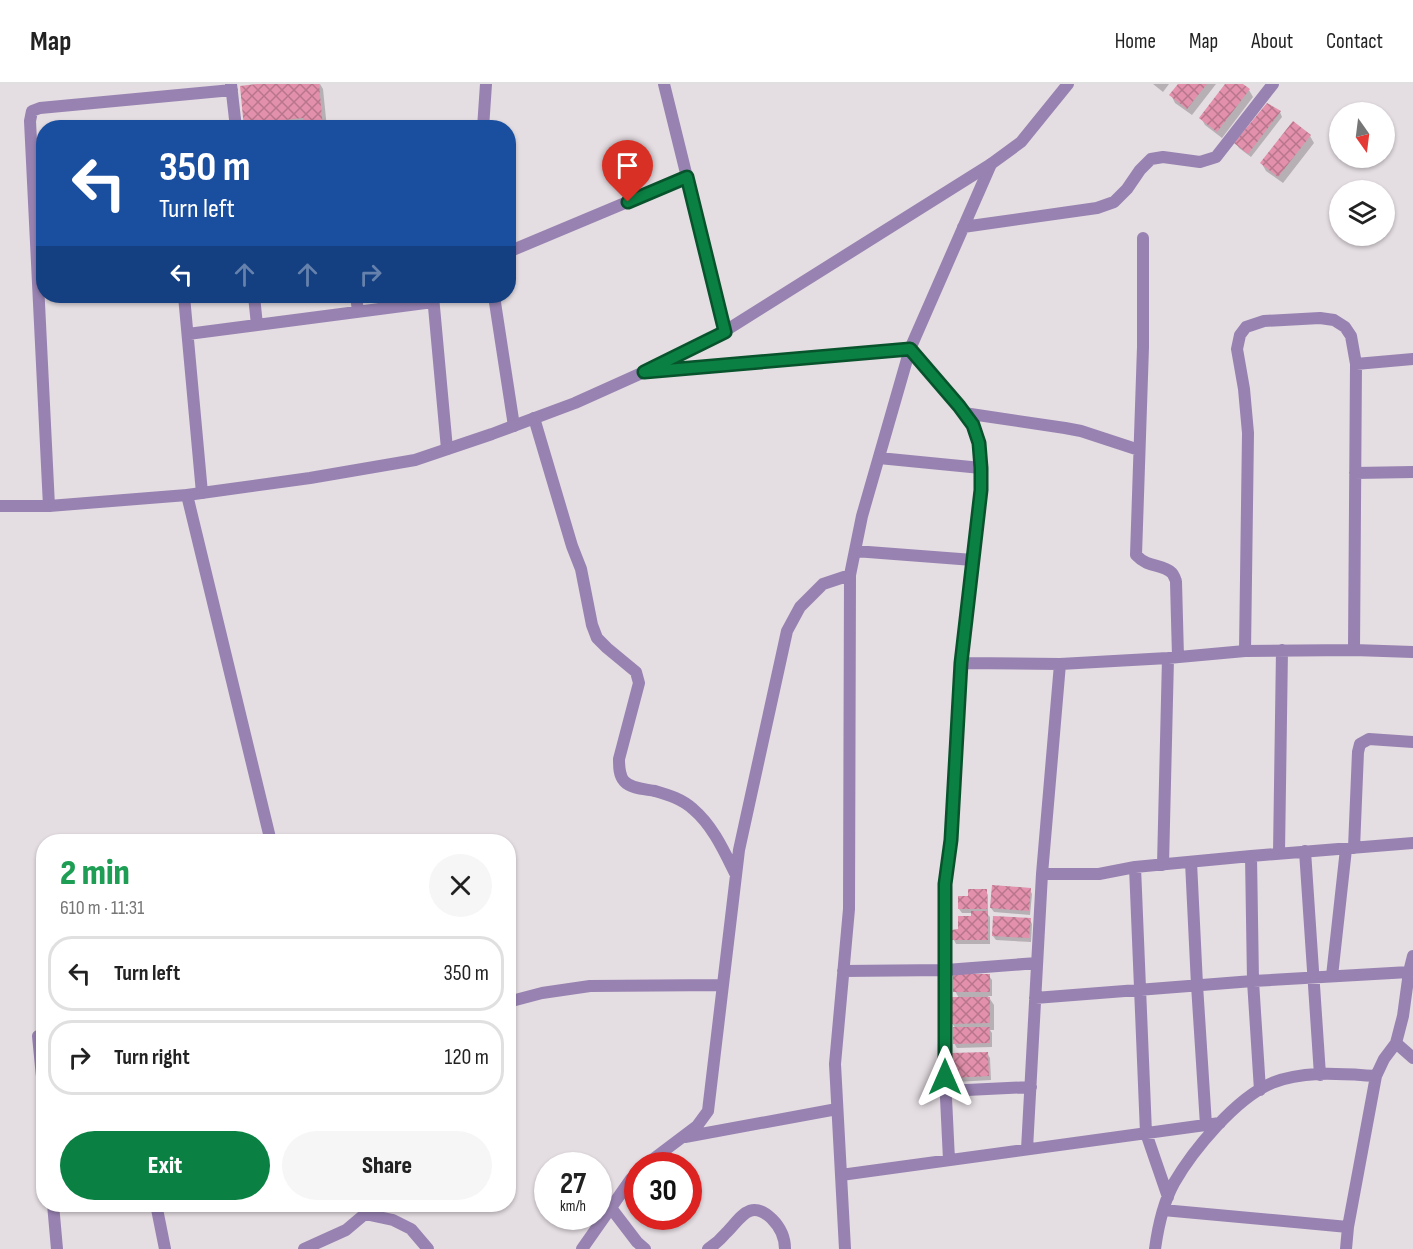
<!DOCTYPE html>
<meta charset="utf-8">
<style>
:root{--surface:#fff;--page:#f6f6f6;--text:#222;--muted:#767676;--line:#e0e0e0;--accent:#0b8043}
body{margin:0;font-family:"Sofia Sans Condensed",sans-serif;background:var(--page);color:var(--text);height:100vh;display:flex;flex-direction:column;font-size:22px;white-space:nowrap}
*{box-sizing:border-box;margin:0}
p{font-size:20px;color:var(--muted)}
.icon{flex:none;width:33px;height:33px;fill:none;stroke:currentColor;stroke-width:2;stroke-linecap:round;stroke-linejoin:round}
.map{position:relative;flex:1;overflow:hidden}
.side{position:absolute;left:36px;top:750px;width:480px;height:378px;display:flex;flex-direction:column;background:var(--surface);border-radius:24px;box-shadow:0 2px 4px #0004}
.side>*{flex:none}
.top-card{position:absolute;left:36px;top:36px;width:480px;height:183px;border-radius:24px;box-shadow:0 2px 4px #0004;background:#1a4fa0;color:#fff;overflow:hidden}
.needle{width:39px;rotate:166deg}
.tools{position:absolute;left:1329px;top:18px;display:grid;gap:12px}
.tools a{display:grid;place-items:center;width:66px;height:66px;border-radius:50%;background:var(--surface);box-shadow:0 2px 4px #0004;font-size:30px}
.speed{position:absolute;left:534px;top:1068px;display:flex;gap:12px;font-size:30px;font-weight:700;text-align:center}
.speed>*{display:grid;place-content:center;width:78px;height:78px;border-radius:50%;background:var(--surface);box-shadow:0 2px 4px #0004;line-height:1}
.speed small{font-size:15px;font-weight:400}
.speed .limit{border:9px solid #d22;background:#fff;color:#111}
.pin{position:absolute;display:grid;place-items:center;width:51px;height:51px;color:#fff;margin:-62px -26px;border-radius:50% 50% 50% 0;rotate:-45deg;box-shadow:0 0 6px #0007}
.pin .icon{rotate:45deg}
.me{position:absolute;width:66px;margin:-33px;rotate:0deg;stroke-linejoin:round;filter:drop-shadow(0 0 4px #0008)}
.turn{display:flex;align-items:center;gap:21px;height:126px;padding:0 24px;font-size:27px}
.turn .icon{width:78px;height:78px;stroke-width:2.5}
.turn b{display:block;font-size:42px;line-height:51px}
.lanes{display:flex;align-items:center;height:57px;padding:0 24px;background:#0003;justify-content:center;gap:30px;direction:ltr}
.lanes .off{opacity:.35}
.round{display:grid;place-items:center;flex:none;width:63px;height:63px;border-radius:32px;background:var(--page)}
.headline{display:flex;align-items:center;justify-content:space-between;height:102px;padding:0 24px}
h1{font-size:36px;font-weight:800;line-height:45px;color:#1e9e55}
.button{display:flex;gap:12px;margin-top:auto;padding:12px 24px}
.button a{flex:1;height:69px;border-radius:36px;background:var(--accent);color:#fff;font-size:24px;font-weight:800;line-height:69px;text-align:center}
.button a+a{background:var(--page);color:var(--text)}
ul{padding:0;list-style:none}
li{display:flex;align-items:center;gap:18px;height:75px;margin:0 12px 9px;padding:0 12px;border:3px solid var(--line);border-radius:24px}
li div{flex:1}
li b{display:block;font-size:22px}
li em{font-style:normal}
header{display:flex;align-items:center;gap:36px;box-sizing:border-box;height:84px;padding:0 30px;background:var(--surface);border-bottom:2px solid var(--line)}
header strong{font-size:28px}
nav{display:flex;gap:33px;margin-inline-start:auto;font-size:21px}
.map>svg:first-child{display:block}
.shadow{fill:#0003}
.building{fill:url(#building-cross-hatch)}
.lines{fill:none;stroke-linecap:round;stroke-linejoin:round}
.minor{stroke:#9882b1;stroke-width:12}
.tertiary{stroke:#9882b1;stroke-width:12}
.route-casing{stroke:#07532c;stroke-width:15}
.route{stroke:#0b8043;stroke-width:10}
</style>
<header>
<strong>Map</strong>
<nav><a>Home</a><a>Map</a><a>About</a><a>Contact</a></nav>
</header>
<div class="map">
<svg width="1413" height="1165" viewBox="0 0 1413 1165">
<defs>
<pattern id="building-cross-hatch" width="8" height="8" patternUnits="userSpaceOnUse" patternTransform="scale(1.5)"><rect width="8" height="8" fill="#e290ab"/><path d="M0 0l8 8M0 8l8-8" fill="none" stroke="#b7768b"/></pattern>
</defs>
<rect width="100%" height="100%" fill="#e4dde2"/>
<path class="shadow" d="M272,0H320L323,5L327,44H245Z
M1153,0H1169L1163,8Z
M1180,0H1216L1192,31L1175,19L1171,11Z
M1227,0H1241L1249,6L1253,13L1222,54L1205,41L1201,34Z
M1280,28L1282,33L1251,73L1239,64L1236,59Z
M1310,52L1314,59L1283,99L1266,87L1262,80Z
M1030,806L1032,810L1030,831L994,828L991,824Z
M986,807L988,811V831L990,833V860H956L954,856L973,834L972,829H962L959,825L969,813Z
M1030,836L1032,840L1031,858L996,856L993,852Z
M989,892L992,896V912H988L994,921V946H990L992,949V963L957,964L954,959L956,945L952,939L959,914L955,907Z
M987,969L990,974L991,996L956,998L953,993Z"/>
<path class="building" d="M256,0H319L323,44H304L303,34L285,36L286,44H244L240,2Z
M1178,0H1207L1187,25L1169,11Z
M1225,0H1243L1250,5L1217,48L1199,34Z
M1267,19L1281,27L1248,70L1234,59Z
M1293,37L1311,51L1278,93L1260,79Z
M992,801L1031,804L1029,827L990,824Z
M968,805H987V825H958V812H968Z
M971,827H988V856H952V846L958,845V832H971Z
M993,832L1031,834L1029,854L992,852Z
M953,890H990V908H953Z
M951,913H990V939L951,940Z
M953,943H990V959L953,960Z
M988,968L989,992L952,994L951,969Z"/>
<g class="lines">
<path class="minor" d="M231,0L236,44
M664,0L725,247
M483,44L486,0
M963,143L1097,124L1114,118L1127,105L1140,86L1151,75L1163,73L1200,78L1216,73L1273,0
M1143,154V263L1136,471C1149,485 1162,479 1172,489C1173,490 1176,496 1176,498L1178,573
M508,168L687,93
M184,212L202,409
M254,212L257,241
M356,212L358,227
M433,212L447,365
M494,212L514,342
M188,250L433,218
M1356,280L1413,275
M644,288L910,265L959,322L973,341L979,359L981,384V406L961,579L951,756L946,786L945,800V993L949,1076
M964,329L1065,344L1081,347L1139,366
M534,334L572,462L581,485L592,541L597,554L607,564L636,588L639,599L619,675C619,683 619,691 624,697C631,705 645,705 655,707C669,711 682,715 693,725C713,742 724,767 736,791
M879,374L981,384
M1355,389L1413,388
M187,411L271,758
M49,422L30,37L32,27L40,24L232,6
M855,467L973,476
M1245,567L1248,349L1244,305L1237,265L1240,251L1246,243L1264,237L1320,234L1334,236L1345,243L1351,252L1356,280L1354,566
M961,579L1060,580L1168,574L1245,567L1354,566L1413,568
M1354,764L1358,668L1360,660L1369,655L1413,658
M1305,767L1320,991
M1279,769L1282,566
M1251,772L1253,897L1260,1006
M1191,778L1197,901L1206,1041
M1163,781L1168,574
M1135,783L1146,1049L1168,1113
M1042,790H1099L1135,783L1251,772L1413,759
M843,887L946,886L1037,879
M1332,892L1346,765
M1035,914L1253,897L1409,888
M508,918L542,909L590,902L723,901
M38,952L44,1013
M1396,959L1413,974
M946,1007L1031,1003
M685,1053L837,1025
M1027,1065L1042,790L1060,580
M644,1082L697,1042L708,1027L739,766L787,547L800,523L823,500L850,491
M841,1091L1220,1039
M53,1120L57,1165
M156,1120L165,1165
M611,1124L637,1158L645,1165
M1163,1126L1348,1143
M365,1130L393,1136L411,1145L428,1165
M304,1165L346,1146L365,1130L366,1120
M582,1165L631,1095L638,1088
M708,1165C714,1161 721,1155 726,1149C741,1134 750,1114 772,1135C780,1143 785,1154 785,1165
M845,1165L835,980L849,825L850,491L862,432L910,265L991,80
M1155,1165C1158,1143 1163,1119 1174,1099C1193,1066 1236,1014 1272,999C1304,986 1342,990 1376,992
M1346,1165L1348,1143L1376,992L1384,975L1396,959L1403,932L1409,888L1413,872"/>
<path class="tertiary" d="M0,422H49L187,411L310,394L415,376L492,350L575,319L644,288L725,247L991,80L1021,58L1068,0"/>
</g>
<g class="lines">
<defs>
<path id="route" d="M628,118L687,93L725,248L644,288L910,265L959,322L973,341L979,359L981,384V406L961,579L951,756L945,800V993"/>
</defs>
<use href="#route" class="route-casing"/>
<use href="#route" class="route"/>
</g>
</svg>
<div class="tools">
<a><svg class="needle" viewBox="-14 -14 28 28"><path d="M0-13l5 13h-10z" fill="#e53935"/><path d="M0 13l5-13h-10z" fill="#767676"/></svg></a>
<a><svg class="icon" aria-label="layers" viewBox="0 0 24 24"><path d="M12 4l9 5-9 5-9-5zM3 14l9 5 9-5"/></svg></a>
</div>
<div class="speed"><div>27<small>km/h</small></div><div class="limit">30</div></div>
<div class="pin" style="left:628px;top:118px;background:#d93025"><svg class="icon" aria-label="arrive" viewBox="0 0 24 24"><path d="M6 21V4h12l-3 4 3 4H6"/></svg></div>
<svg class="me" style="left:945px;top:993px" viewBox="-20 -20 40 40"><path d="M0-17L14 15 0 8-14 15z" fill="#0b8043" stroke="#fff" stroke-width="4"/></svg>
<div class="top-card">
<div class="turn"><svg class="icon" aria-label="left" viewBox="0 0 24 24"><path d="M17 20v-9H6M10 6l-5 5 5 5"/></svg><div><b>350 m</b>Turn left</div></div>
<div class="lanes"><svg class="icon" aria-label="left" viewBox="0 0 24 24"><path d="M17 20v-9H6M10 6l-5 5 5 5"/></svg><svg class="icon off" aria-label="ahead" viewBox="0 0 24 24"><path d="M12 20V5M6 11l6-6 6 6"/></svg><svg class="icon off" aria-label="ahead" viewBox="0 0 24 24"><path d="M12 20V5M6 11l6-6 6 6"/></svg><svg class="icon off" aria-label="right" viewBox="0 0 24 24"><path d="M7 20v-9h11M14 6l5 5-5 5"/></svg></div>
</div>
<section class="side">
<div class="headline"><div><h1>2 min</h1><p>610 m · 11:31</p></div><a class="round"><svg class="icon" aria-label="close" viewBox="0 0 24 24"><path d="M6 6l12 12M18 6L6 18"/></svg></a></div>
<ul>
<li><svg class="icon" aria-label="left" viewBox="0 0 24 24"><path d="M17 20v-9H6M10 6l-5 5 5 5"/></svg><div><b>Turn left</b></div><em>350 m</em></li>
<li><svg class="icon" aria-label="right" viewBox="0 0 24 24"><path d="M7 20v-9h11M14 6l5 5-5 5"/></svg><div><b>Turn right</b></div><em>120 m</em></li>
</ul>
<div class="button"><a>Exit</a><a>Share</a></div>
</section>
</div>
